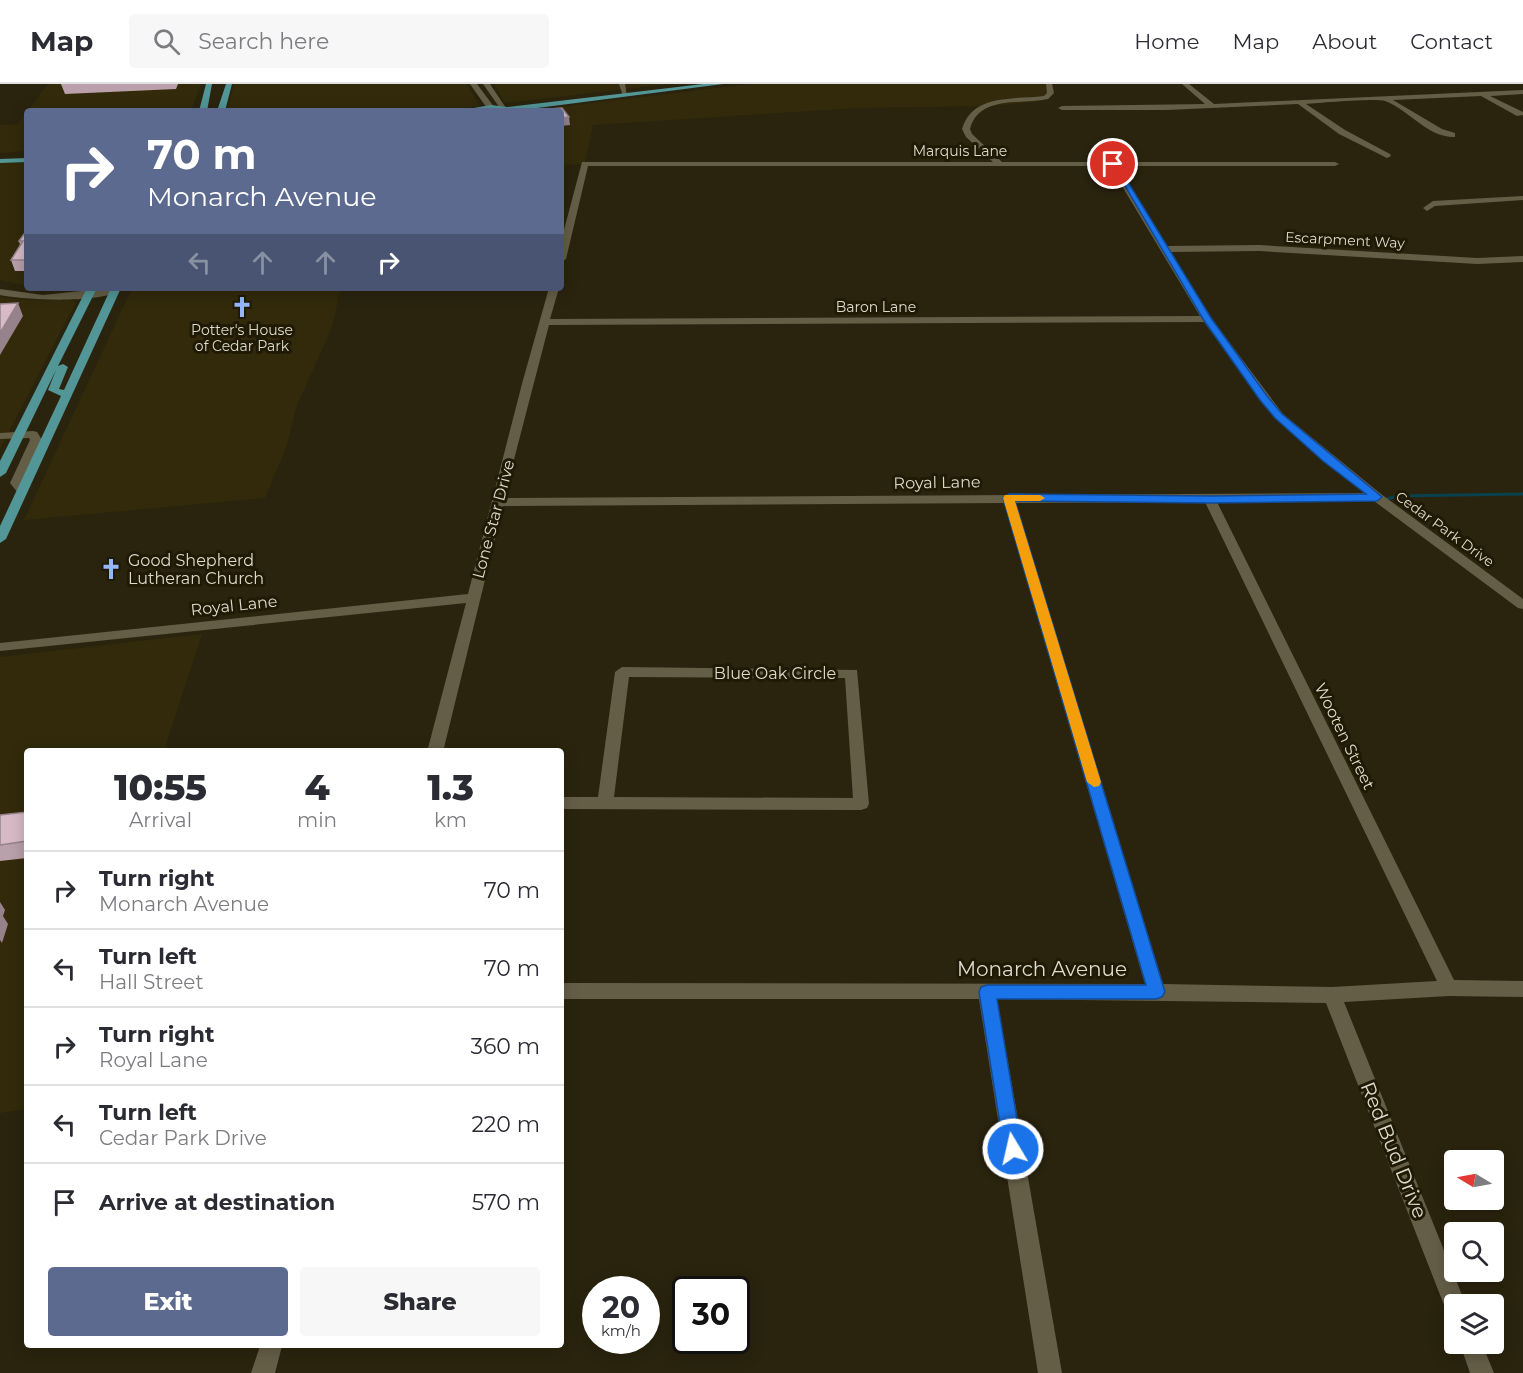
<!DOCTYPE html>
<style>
:root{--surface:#fff;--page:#f7f7f7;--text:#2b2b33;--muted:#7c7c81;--line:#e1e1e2;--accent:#5b6a8e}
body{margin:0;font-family:Montserrat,sans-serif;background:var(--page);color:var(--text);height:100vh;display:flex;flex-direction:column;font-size:22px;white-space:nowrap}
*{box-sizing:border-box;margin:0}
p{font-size:20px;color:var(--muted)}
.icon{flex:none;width:33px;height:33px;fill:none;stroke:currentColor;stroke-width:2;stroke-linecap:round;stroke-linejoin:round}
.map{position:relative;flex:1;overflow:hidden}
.details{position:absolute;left:24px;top:664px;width:540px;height:600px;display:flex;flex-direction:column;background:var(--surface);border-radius:6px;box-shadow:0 3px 15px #0003}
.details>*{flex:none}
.banner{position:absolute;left:24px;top:24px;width:540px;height:183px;border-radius:6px;box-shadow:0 3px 15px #0003;background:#5b6a8e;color:#fff;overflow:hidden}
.needle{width:39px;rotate:280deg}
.controls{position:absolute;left:1444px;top:1066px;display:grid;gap:12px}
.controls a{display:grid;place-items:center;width:60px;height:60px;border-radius:6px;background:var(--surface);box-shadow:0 3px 15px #0003;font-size:30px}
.speed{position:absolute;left:582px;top:1192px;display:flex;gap:12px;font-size:30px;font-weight:700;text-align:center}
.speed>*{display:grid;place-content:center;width:78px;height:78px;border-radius:50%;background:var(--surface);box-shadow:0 3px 15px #0003;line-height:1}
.speed small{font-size:15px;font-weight:400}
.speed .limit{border:3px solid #111;border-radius:9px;background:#fff;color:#111}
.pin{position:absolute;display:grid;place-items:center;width:51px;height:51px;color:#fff;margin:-26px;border:3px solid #fff;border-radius:50%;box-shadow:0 2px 6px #0007}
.me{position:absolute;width:66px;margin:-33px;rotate:351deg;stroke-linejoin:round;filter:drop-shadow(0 0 4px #0008)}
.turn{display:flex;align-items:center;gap:21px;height:126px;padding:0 24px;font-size:27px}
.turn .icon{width:78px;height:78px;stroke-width:2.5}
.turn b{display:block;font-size:42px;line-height:51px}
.lanes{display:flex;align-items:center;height:57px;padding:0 24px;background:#0003;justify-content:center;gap:30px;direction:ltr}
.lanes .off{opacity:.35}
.eta{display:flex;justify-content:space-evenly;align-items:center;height:102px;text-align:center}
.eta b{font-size:36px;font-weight:800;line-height:42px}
.button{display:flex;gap:12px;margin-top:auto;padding:12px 24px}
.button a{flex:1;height:69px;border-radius:6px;background:var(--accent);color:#fff;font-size:24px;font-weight:800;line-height:69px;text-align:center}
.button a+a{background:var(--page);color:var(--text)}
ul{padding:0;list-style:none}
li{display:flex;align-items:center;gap:18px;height:78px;padding:0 24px;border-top:2px solid var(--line)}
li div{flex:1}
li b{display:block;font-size:22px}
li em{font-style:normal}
header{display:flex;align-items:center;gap:36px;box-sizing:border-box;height:84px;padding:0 30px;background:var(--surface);border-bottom:2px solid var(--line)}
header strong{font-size:28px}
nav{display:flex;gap:33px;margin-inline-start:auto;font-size:21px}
.search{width:420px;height:54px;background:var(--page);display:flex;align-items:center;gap:15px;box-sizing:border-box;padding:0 21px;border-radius:6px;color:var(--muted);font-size:22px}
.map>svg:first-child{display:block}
.built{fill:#322a0b}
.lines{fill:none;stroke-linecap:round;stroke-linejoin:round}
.stream{stroke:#0a414e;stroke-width:3}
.minor{fill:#655e47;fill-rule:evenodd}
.major{fill:#529697;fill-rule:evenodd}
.wall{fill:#b9a0aa}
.shaded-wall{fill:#96828b}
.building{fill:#d7bac6;stroke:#96828b;stroke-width:1.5}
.route{fill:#1a73e8;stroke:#114b97;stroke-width:1.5}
.slow{fill:#f59e0b}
.labels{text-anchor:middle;stroke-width:6;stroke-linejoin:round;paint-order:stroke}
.far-street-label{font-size:14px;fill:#dedbcd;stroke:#201a05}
.far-poi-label{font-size:14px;fill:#dedbcd;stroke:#201a05}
.street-label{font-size:16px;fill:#dedbcd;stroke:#201a05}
.poi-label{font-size:16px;fill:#dedbcd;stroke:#201a05;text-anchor:start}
.near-street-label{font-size:20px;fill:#dedbcd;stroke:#201a05}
</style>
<header>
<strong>Map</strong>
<div class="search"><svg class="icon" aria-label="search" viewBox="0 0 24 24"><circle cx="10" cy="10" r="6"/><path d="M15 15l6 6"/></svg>Search here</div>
<nav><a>Home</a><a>Map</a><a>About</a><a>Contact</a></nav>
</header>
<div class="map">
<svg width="1523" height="1289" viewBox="0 0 1523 1289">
<rect width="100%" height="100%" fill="#2a240e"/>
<path class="built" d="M48,0H201L191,27H28Z
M234,0H466L480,22L437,27H227Z
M494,0H669L505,19Z
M751,0H1053L1054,9L1049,15L1034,18L989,22L857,24L593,41L585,80L561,81V27H526Z
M27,28V67L0,69V41L17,40Z
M27,78V202L0,196V79Z
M132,204H341L331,246L297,321L287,361L265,414L24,436Z
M0,213L25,216L70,215L76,218L0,365Z
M202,550L164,667L27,668V1025L0,1029V573Z"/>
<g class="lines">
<path class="stream" d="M1387,415L1397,412L1523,410"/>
<path class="minor" d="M470,0H477L497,27H489Z
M483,0H490L508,27H502Z
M619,0H625L627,12H623Z
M1046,0H1052L1054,9L1048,15C1021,21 979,11 970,45L972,50L1002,78H1335L1339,80L1335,82H1118L1167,162L1259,161L1477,174L1523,172V178L1477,180L1259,167L1171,168L1211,234L1283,330L1381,410L1523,515V525L1518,524L1374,417L1217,418L1454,896L1523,897V913L1449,912L1344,918L1466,1221H1455V1232L1447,1229L1444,1221L1326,919L997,915L1062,1289H1038L979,915H561V899L1145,900L1004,419L503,422L443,668H427L466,519L0,567V559L468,510L523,296L549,204H559L550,235L1200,232L1110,82H588L566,175L561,178V157L582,78H993L966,53L962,45C973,9 1014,16 1044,12L1047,9ZM1204,238L1275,334L1365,409L504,414L549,241ZM1205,418L1437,897L1332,903L1163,900L1016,419Z
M1182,0H1189L1214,20L1523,6V10L1490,12L1523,28V31L1517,32L1481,12L1393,16L1442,45L1455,49V53C1428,54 1409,26 1385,17C1376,14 1320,19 1306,20L1345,46L1390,70L1391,72L1387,74L1339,50L1298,20L1167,26H1062L1058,24L1062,22L1205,20Z
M1523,112V116L1435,122L1427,127L1423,124L1433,117Z
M110,204L120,206C99,220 25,216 0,211V205L43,211Z
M33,347L37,348L42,356L22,399L28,406L22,410L18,409L10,399L30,356L29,354L0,355V349Z
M622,583L857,586L869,720L867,724L861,726L561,725V713H598L615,588ZM629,593L845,594L853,714L614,713Z
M1460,1260H1482L1494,1289H1470Z
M260,1262H282L275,1289H251Z"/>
<path class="major" d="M206,0H212L207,27H199Z
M226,0H232L225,27H217Z
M703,0H723L514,27L491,25L456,27L491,21L507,23Z
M27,74V78L0,79V75Z
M87,204H97L58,282L63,280L68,283L59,305L64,306L111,204H121L6,455L0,459V442L61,312L48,306L56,286L6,389L0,393V377Z"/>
</g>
<path class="wall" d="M61,0H178L176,5L65,10Z
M27,146V187H15L11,176L20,161L19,157Z
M27,728V774L0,777V731Z"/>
<path class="shaded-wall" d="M569,33L570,41L561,42V34Z
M18,219L23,232L0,271V249Z
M0,818L5,826L3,832L8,840L2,859L0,856Z"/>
<path class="building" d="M562,24L569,33L561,34V27H551L550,25Z
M27,146V176H11L23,157H19Z
M18,219L0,249V220Z
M27,728V757L0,761V731Z"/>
<path class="route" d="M1111,78L1117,80L1211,234L1267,312L1282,330L1382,413L1377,417L1210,419L1015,417L1165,908L1162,913L1156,915H997L1022,1065L1019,1071L1013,1074L1006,1071L1004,1065L979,908L981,903L987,901H1146L1003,414L1009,410L1210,412L1366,410L1323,377L1275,334L1260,316L1203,235Z"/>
<path class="slow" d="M1005,411H1040L1045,414L1040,417H1015L1101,698L1099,702L1094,703L1087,698L1003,414Z"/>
<defs>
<symbol id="church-bare" viewBox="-9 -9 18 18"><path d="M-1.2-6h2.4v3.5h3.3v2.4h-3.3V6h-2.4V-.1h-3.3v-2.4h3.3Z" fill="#95b6fd" stroke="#201a05" stroke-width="2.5" paint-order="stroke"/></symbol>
</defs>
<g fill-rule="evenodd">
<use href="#church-bare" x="227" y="208" width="30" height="30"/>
<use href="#church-bare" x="96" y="470" width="30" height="30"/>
</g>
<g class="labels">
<g class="far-street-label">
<text x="960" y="72">Marquis Lane</text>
<text transform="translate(1345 156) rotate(3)" y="5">Escarpment Way</text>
<text x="876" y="228">Baron Lane</text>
<text transform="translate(1445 445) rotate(36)" y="5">Cedar Park Drive</text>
</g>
<g class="far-poi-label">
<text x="242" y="251">Potter's House<tspan x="242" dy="16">of Cedar Park</tspan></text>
</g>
<g class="street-label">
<text transform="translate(937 398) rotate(-1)" y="6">Royal Lane</text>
<text transform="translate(493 435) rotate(-75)" y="6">Lone Star Drive</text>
<text transform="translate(234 521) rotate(-6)" y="6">Royal Lane</text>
<text x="775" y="595">Blue Oak Circle</text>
<text transform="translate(1345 652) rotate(64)" y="6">Wooten Street</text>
</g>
<g class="poi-label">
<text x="128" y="482">Good Shepherd<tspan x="128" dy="18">Lutheran Church</tspan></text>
</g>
<g class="near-street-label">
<text x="1042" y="892">Monarch Avenue</text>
<text transform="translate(1394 1066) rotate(68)" y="7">Red Bud Drive</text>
</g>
</g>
</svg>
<div class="controls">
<a><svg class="needle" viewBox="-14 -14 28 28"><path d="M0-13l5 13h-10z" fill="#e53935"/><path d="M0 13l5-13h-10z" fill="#7c7c81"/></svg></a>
<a><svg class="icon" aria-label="search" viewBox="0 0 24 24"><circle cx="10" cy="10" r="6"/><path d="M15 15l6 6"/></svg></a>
<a><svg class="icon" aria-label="layers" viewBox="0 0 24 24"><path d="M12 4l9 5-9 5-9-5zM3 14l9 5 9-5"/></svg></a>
</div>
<div class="speed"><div>20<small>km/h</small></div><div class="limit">30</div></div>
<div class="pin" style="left:1113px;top:80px;background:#d93025"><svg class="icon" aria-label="arrive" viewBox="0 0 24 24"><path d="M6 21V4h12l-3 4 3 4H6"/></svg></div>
<svg class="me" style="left:1013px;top:1065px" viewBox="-20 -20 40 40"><circle r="17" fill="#1a73e8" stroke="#fff" stroke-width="3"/><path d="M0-11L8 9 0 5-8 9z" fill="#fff"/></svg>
<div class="banner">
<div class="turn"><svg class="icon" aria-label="right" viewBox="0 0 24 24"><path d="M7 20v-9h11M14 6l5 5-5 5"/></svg><div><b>70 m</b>Monarch Avenue</div></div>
<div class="lanes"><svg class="icon off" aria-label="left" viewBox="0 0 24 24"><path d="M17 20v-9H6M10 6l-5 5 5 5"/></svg><svg class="icon off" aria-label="ahead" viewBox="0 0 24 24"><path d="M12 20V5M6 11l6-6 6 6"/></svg><svg class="icon off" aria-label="ahead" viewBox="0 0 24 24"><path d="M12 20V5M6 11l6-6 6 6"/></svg><svg class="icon" aria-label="right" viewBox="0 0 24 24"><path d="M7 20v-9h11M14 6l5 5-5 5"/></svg></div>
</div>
<section class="details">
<div class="eta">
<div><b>10:55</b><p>Arrival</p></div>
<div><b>4</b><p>min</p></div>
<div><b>1.3</b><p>km</p></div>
</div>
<ul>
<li><svg class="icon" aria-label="right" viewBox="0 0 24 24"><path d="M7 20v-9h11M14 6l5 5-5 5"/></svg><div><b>Turn right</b><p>Monarch Avenue</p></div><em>70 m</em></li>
<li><svg class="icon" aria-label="left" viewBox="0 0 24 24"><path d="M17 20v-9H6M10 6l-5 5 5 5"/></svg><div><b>Turn left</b><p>Hall Street</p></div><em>70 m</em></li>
<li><svg class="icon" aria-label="right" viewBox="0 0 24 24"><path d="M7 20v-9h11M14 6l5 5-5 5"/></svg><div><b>Turn right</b><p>Royal Lane</p></div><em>360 m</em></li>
<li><svg class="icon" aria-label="left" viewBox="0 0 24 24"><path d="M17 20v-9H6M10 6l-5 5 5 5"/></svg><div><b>Turn left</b><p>Cedar Park Drive</p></div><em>220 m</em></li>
<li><svg class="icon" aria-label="arrive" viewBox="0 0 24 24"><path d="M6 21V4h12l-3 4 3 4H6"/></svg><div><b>Arrive at destination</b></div><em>570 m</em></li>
</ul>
<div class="button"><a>Exit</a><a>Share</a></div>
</section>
</div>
